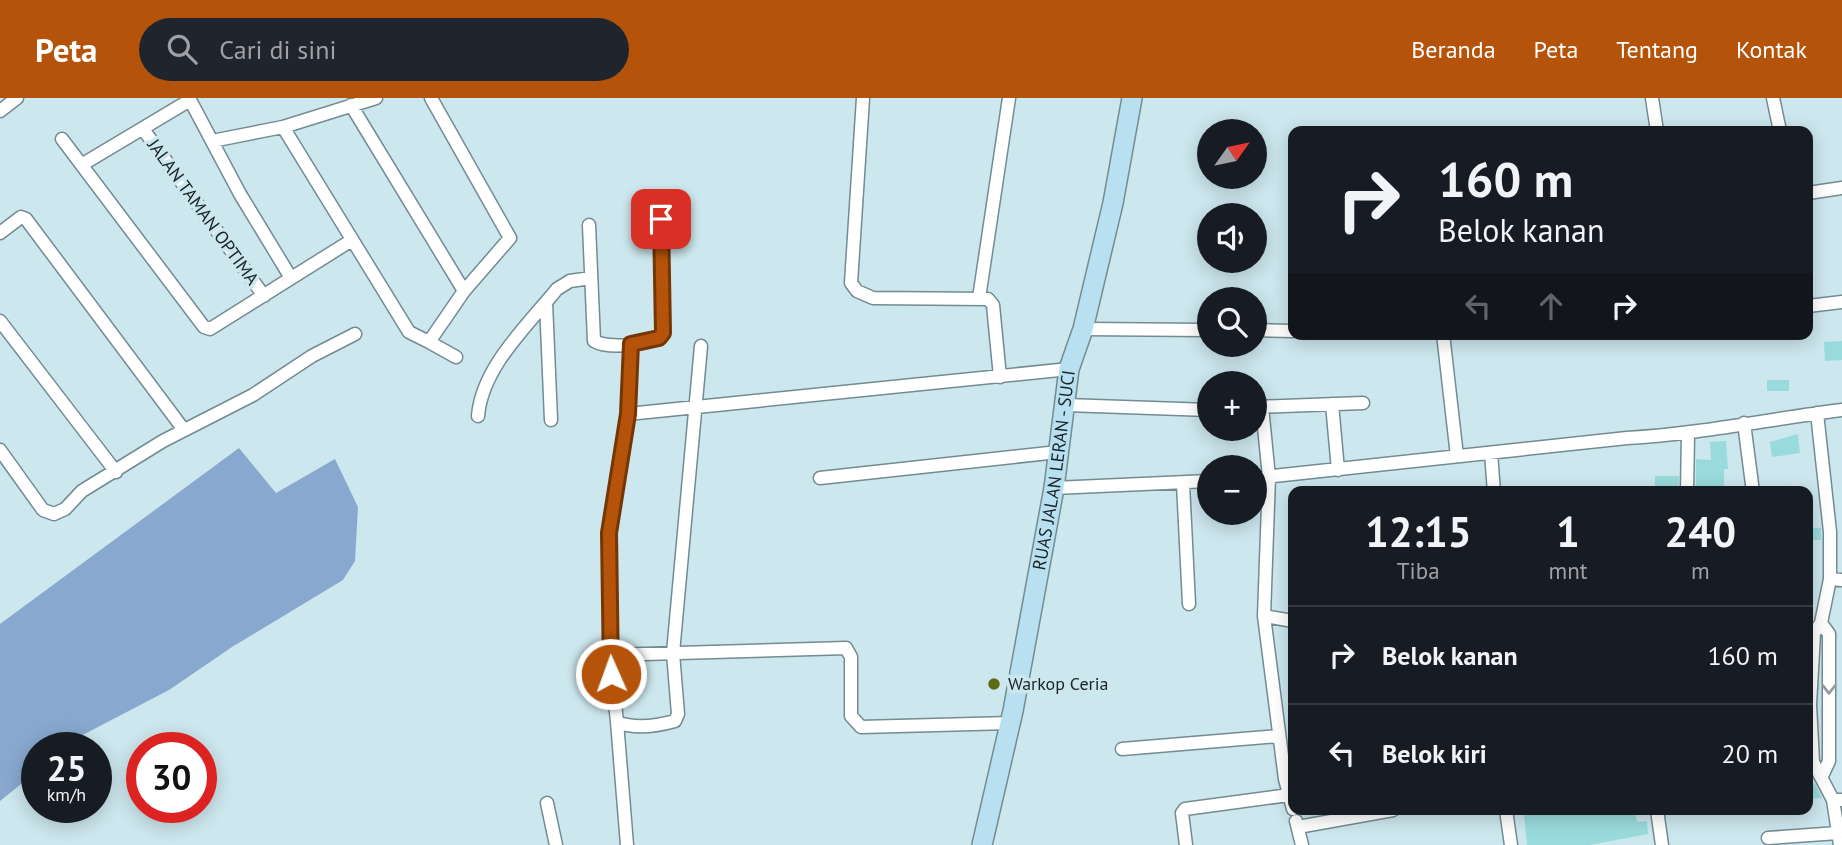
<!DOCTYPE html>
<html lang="id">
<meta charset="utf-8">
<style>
:root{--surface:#171b24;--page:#20242c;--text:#f1f3f6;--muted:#9ea1a6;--line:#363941;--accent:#b45309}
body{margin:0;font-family:"PT Sans",sans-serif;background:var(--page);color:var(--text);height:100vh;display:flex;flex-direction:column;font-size:26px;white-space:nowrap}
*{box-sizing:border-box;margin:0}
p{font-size:23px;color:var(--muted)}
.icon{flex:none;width:38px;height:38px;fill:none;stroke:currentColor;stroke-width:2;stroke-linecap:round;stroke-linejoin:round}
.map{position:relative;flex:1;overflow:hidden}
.panel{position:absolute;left:1288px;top:388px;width:525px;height:329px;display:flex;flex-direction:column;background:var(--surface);border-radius:14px;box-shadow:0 4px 18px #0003}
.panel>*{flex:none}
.hud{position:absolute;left:1288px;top:28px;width:525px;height:214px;border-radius:14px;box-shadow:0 4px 18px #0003;background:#171b24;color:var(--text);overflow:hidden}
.needle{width:46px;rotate:57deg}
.buttons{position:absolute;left:1197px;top:21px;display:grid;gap:14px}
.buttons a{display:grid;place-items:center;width:70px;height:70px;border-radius:50%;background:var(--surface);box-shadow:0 4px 18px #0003;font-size:35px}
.speed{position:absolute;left:21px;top:634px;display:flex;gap:14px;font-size:35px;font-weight:700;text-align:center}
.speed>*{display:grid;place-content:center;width:91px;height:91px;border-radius:50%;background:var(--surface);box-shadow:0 4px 18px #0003;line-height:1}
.speed small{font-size:18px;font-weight:400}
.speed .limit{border:10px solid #d22;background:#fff;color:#111}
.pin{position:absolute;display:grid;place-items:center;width:60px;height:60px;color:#fff;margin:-30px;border-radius:14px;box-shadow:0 4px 10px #0006}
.me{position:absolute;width:77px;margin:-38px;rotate:358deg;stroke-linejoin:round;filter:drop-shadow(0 0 5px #0008)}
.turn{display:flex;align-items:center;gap:24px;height:147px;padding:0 35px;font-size:32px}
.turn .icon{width:91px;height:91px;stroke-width:2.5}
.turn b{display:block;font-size:49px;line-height:60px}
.lanes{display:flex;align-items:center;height:66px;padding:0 35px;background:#0003;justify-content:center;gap:35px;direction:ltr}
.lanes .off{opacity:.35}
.eta{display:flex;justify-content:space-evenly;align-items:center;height:119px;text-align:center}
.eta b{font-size:42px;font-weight:800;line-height:49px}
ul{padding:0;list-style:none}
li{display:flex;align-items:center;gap:21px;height:98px;padding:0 35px;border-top:2px solid var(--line)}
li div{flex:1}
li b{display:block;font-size:26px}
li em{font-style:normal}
header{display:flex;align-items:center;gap:42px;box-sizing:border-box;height:98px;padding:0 35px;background:var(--accent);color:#fff}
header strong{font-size:33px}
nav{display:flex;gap:38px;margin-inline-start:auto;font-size:24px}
.search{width:490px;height:63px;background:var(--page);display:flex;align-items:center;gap:18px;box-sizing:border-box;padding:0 24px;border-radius:38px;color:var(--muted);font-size:26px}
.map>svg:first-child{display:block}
.water{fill:#89a8cf}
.building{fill:#99dbdc}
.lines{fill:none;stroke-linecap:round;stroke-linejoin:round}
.street-casing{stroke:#738b91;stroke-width:15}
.secondary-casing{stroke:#738b91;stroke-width:22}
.street{stroke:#fff;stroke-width:12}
.secondary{stroke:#b9e0f1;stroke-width:19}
.oneway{stroke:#989c9e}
.route-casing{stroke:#753606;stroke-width:18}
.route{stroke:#b45309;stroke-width:12}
.poi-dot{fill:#5d6b13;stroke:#cde7ee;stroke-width:2.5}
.labels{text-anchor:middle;stroke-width:7;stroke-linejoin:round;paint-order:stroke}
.street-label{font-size:18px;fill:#1a2427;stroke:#cde7ee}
.poi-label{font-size:18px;fill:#1a2427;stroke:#cde7ee;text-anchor:start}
</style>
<header>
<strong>Peta</strong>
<div class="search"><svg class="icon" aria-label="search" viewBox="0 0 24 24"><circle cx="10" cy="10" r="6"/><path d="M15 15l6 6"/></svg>Cari di sini</div>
<nav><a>Beranda</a><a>Peta</a><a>Tentang</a><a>Kontak</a></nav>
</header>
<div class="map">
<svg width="1842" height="747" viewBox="0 0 1842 747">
<rect width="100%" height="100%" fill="#cde7ee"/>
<path class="water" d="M239,350L276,395L335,361L358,409L355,463L343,482L232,549L169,592L75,641L65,649H37V673L0,703V526Z"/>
<path class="building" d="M1842,243V262L1825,263L1824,244Z
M1767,282H1789V293H1767Z
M1798,336L1800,355L1772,359L1770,344Z
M1726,343L1728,371H1724V394H1696V361L1711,362L1710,344Z
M1655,378H1679L1678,394H1655Z
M1808,430H1821V442H1808Z
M1815,686L1822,700L1808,701V687Z
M1572,712H1635L1637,724L1647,723L1648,736L1590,747H1527L1524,717Z"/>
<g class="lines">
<defs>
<path id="street" d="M189,0L240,96L291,180
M863,0L851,185L857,193L873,200L988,201L993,207L1000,279
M1652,0L1657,33
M1773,0L1780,33
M351,7L464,193
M0,13L17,0
M283,29L409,234L429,244L464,193L510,140L431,0
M143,31L264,198
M62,41L204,229L210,231L352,142
M212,43L283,29L376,0
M83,66L190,2
M1808,95L1842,90
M589,127L594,243C608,251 653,248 663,235L661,121
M0,135L21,119L26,121L184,332
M979,200L1009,0
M546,204L551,322
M1808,208L1842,204
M0,223L116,374
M1083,231L1209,232
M1255,232L1293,233
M1443,236L1457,358
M429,244L456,259
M631,246L628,316L609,435L610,557L617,624C634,631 657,628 675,623L678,616L673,555L701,248
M1332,306L1338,372
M1066,307L1209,312
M1255,309L1363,305
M1262,309L1269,379L1264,518L1285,681L1293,711
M1817,315L1830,434V481L1842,482
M628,316L1069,271
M478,318C482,269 528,227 557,191L570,183L591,180
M1744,325L1753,394
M0,352L43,412L54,416L65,411L82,393L163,343L253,297L312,258L355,236
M1491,355L1494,394
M820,380L1058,354
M1255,380L1627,340C1699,336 1770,321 1842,312
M1183,385L1189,506
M1054,390L1209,383
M1687,394L1688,337
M1830,481L1821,525L1814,535L1810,607L1813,664L1833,702
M1264,518L1293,523
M1821,525L1829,536V663L1822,678
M610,557L846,550L851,559V618L861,629L1010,625
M617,624L627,747
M1122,651L1279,638
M547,705L556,747
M1506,712L1511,747
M1657,712L1662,747
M1296,723L1302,747
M1298,729L1393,712
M1768,740L1838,735
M1186,747L1182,715L1185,711L1289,697
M1840,747L1833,702H1842"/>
<g id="secondary">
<path id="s1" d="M982,747L1013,613L1054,390L1069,271L1083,231L1113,105L1132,0"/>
</g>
</defs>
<use href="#street" class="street-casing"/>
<use href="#secondary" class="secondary-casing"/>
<use href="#street" class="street"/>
<use href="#secondary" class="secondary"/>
</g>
<defs><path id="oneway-chevron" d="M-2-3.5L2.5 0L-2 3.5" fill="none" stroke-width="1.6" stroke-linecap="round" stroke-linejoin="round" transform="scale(1.75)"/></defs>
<use class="oneway" href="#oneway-chevron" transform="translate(1829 591) rotate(90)"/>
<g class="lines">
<defs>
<path id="route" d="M611,576L609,435L628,316L631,246L659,240L663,235L661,121"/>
</defs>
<use href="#route" class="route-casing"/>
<use href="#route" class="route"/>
</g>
<circle class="poi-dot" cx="994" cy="586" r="7"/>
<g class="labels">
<g class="street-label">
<text transform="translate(203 114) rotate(54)" y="6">JALAN TAMAN OPTIMA</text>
<text dy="6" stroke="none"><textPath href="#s1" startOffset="382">RUAS JALAN LERAN - SUCI</textPath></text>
</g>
<g class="poi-label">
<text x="1008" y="592">Warkop Ceria</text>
</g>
</g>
</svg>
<div class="buttons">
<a><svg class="needle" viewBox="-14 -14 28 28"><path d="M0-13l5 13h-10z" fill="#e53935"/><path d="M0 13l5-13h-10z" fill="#9ea1a6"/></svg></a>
<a><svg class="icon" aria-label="sound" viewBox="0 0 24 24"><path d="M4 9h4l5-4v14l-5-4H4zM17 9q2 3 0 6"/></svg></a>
<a><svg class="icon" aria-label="search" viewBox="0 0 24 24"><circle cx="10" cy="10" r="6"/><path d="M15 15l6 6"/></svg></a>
<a>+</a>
<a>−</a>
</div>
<div class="speed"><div>25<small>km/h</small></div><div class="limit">30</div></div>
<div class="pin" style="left:661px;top:121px;background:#d93025"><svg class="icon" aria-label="arrive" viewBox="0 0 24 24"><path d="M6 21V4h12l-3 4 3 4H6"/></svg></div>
<svg class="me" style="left:611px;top:576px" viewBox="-20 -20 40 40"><circle r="17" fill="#b45309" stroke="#fff" stroke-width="3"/><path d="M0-11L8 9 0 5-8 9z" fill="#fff"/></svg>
<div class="hud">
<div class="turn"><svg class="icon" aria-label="right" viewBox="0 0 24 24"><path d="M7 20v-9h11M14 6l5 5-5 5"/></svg><div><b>160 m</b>Belok kanan</div></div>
<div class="lanes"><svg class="icon off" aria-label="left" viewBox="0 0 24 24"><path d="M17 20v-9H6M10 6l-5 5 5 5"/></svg><svg class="icon off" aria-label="ahead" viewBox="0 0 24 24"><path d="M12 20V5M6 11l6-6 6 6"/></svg><svg class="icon" aria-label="right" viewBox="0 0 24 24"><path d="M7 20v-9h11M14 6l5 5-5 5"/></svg></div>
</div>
<section class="panel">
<div class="eta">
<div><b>12:15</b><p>Tiba</p></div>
<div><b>1</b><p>mnt</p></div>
<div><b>240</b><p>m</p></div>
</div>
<ul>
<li><svg class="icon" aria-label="right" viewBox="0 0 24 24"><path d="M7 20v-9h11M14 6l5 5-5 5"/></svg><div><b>Belok kanan</b></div><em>160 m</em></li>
<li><svg class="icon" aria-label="left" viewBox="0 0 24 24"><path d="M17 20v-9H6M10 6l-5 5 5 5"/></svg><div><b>Belok kiri</b></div><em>20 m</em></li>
</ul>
</section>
</div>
